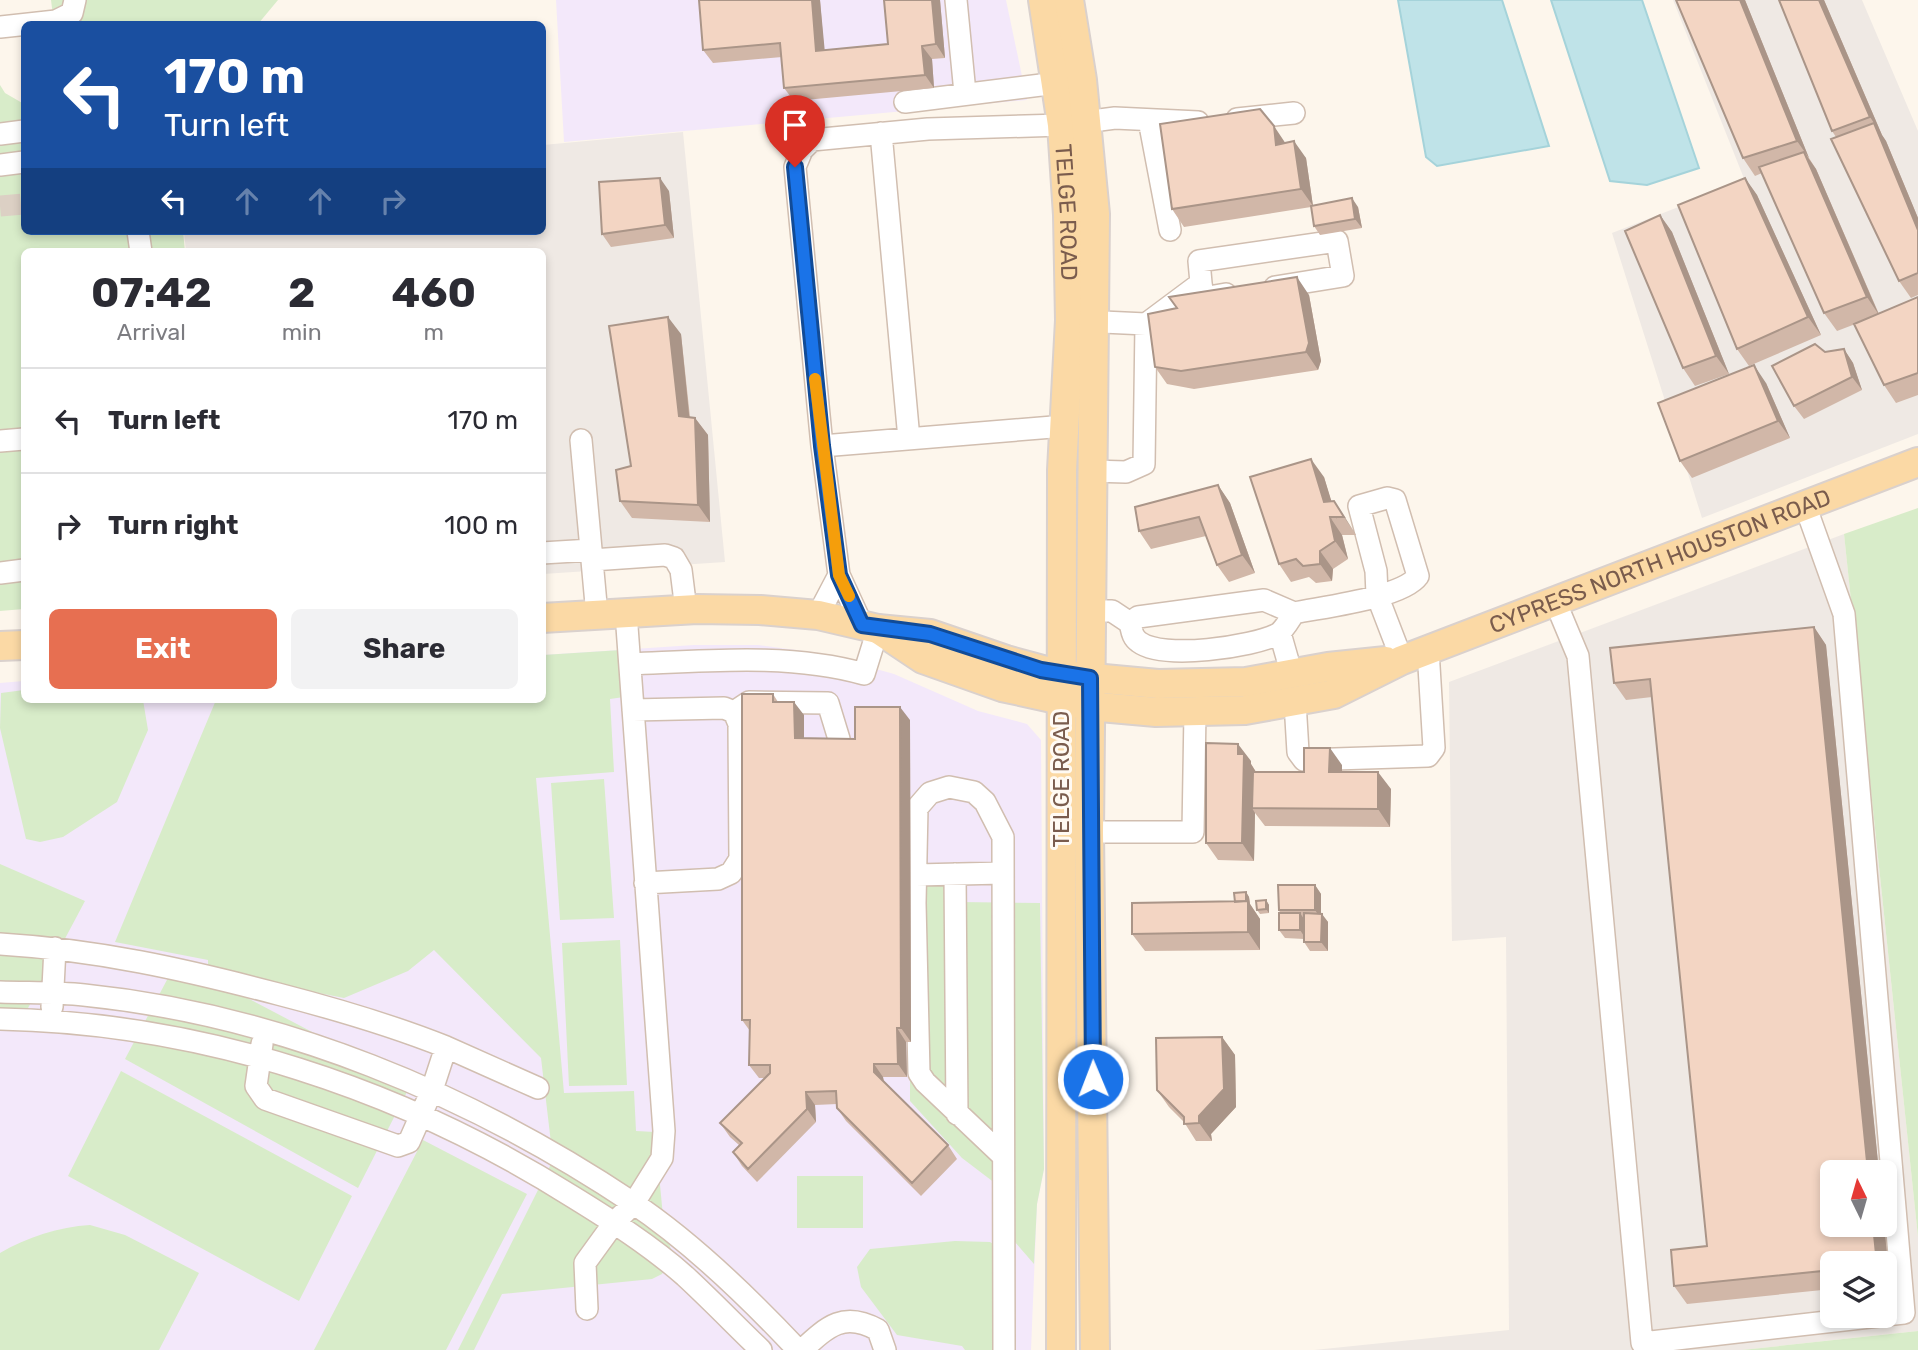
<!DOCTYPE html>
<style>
:root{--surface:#fff;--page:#f2f2f3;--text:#2b2b33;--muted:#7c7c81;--line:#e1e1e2;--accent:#e76f51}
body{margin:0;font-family:Rubik,sans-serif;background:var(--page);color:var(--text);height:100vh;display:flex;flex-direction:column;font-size:26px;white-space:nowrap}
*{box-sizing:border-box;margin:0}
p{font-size:23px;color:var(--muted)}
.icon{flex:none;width:38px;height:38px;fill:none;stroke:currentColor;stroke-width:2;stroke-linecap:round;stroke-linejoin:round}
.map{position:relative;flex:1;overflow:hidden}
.details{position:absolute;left:21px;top:248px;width:525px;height:455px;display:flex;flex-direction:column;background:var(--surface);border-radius:10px;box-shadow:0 4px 10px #0003}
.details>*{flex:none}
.banner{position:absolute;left:21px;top:21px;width:525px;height:214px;border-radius:10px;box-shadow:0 4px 10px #0003;background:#1a4fa0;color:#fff;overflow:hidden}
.needle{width:46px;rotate:355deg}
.fabs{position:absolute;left:1820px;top:1160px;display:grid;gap:14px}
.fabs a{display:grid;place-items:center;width:77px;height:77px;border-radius:10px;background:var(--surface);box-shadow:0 4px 10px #0003;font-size:35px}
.pin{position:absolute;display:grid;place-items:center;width:60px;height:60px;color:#fff;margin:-72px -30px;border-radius:50% 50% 50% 0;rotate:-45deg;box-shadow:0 0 7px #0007}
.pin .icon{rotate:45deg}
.me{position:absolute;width:77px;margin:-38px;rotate:359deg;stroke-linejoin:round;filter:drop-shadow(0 0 5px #0008)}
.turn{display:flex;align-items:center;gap:24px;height:147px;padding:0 28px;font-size:32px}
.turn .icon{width:91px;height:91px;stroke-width:2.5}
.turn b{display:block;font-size:49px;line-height:60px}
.lanes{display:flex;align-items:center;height:66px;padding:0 28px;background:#0003;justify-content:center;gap:35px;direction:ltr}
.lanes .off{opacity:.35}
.eta{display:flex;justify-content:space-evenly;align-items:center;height:119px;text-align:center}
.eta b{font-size:42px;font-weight:700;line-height:49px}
.action{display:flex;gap:14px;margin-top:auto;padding:14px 28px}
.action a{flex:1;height:80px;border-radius:10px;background:var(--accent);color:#fff;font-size:28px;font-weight:700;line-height:80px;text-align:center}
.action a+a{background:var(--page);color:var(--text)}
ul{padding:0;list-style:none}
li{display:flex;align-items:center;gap:21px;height:105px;padding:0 28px;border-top:2px solid var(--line)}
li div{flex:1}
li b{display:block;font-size:26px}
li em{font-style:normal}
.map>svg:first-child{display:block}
.industrial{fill:#efe9e4;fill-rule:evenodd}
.education{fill:#f3e8fa}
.green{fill:#d8ecc9}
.water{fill:#bfe3e8;stroke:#a5d3da;stroke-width:2}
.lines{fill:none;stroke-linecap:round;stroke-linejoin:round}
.minor-tunnel{stroke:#dcd0c4;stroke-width:21;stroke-dasharray:21 10;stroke-linecap:butt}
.minor-casing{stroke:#d1beb0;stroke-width:24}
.major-casing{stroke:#dad1cd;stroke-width:32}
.minor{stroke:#fff;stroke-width:21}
.major{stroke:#fbd9a5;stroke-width:28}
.wall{fill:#d1b7a8}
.shaded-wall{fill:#aa9588}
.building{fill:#f3d5c3;stroke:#aa9588;stroke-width:2}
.route-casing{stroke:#114b97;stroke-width:18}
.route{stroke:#1a73e8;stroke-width:12}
.slow{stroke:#f59e0b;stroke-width:12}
.labels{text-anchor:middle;stroke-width:6;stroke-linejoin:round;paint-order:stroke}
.street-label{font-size:23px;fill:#7a5c4d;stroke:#fffaf3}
</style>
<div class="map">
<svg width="1918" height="1350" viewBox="0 0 1918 1350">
<rect width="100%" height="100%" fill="#fdf6ec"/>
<path class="industrial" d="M1673,0H1862L1918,131V434L1702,518L1612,233L1745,181Z
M683,132L725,562L543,574L542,252H186L184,231H542L543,145Z
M1844,534L1918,1237V1331L1742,1350H1314L1509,1330L1506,937L1452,941L1449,682ZM1832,1172H1885V1225H1832ZM1832,1264H1885V1316H1832Z"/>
<path class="education" d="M556,0H1006L1027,100L564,142Z
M694,645H758L819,653L894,674L978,711L1027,724L1041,740L1044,1169L1037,1204L1031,1350H0V683L24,681V700H542L543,655Z"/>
<path class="green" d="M51,0H278L258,24H54Z
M0,85L5,93L24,104V231H183L185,252H24V609L0,611Z
M1918,508V1237L1844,534Z
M621,650L624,697L610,699L614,772L536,778L564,1093L634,1091L636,1131L655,1132L664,1227L673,1256L662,1274L652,1279L502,1294L474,1350H458L553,1160L541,1058L434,950L408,971L344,998L208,971V960L115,942L216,700H542L543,655Z
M24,690V700H143L148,730L117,802L63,837L40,842L26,839L0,728L1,693Z
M604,779L614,918L560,920L551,783Z
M0,864L85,901L19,1025L0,1030Z
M910,879L927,880L950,888L959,902L1040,903L1044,1169L1037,1204L1034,1264L1015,1242L1008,1193L962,1158L910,1101Z
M620,940L627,1085L569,1086L562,943Z
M177,961L411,1084L358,1188L125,1059Z
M121,1071L352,1196L299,1301L68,1176Z
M423,1140L527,1194L446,1350H314Z
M797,1176H863V1228H797Z
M90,1225L125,1235L199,1273L159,1350H0V1253C27,1237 59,1227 90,1225Z
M955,1241L990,1242L1006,1253L1002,1350H965L962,1346L897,1335L861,1287L857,1267L870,1249Z
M1918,1331V1350H1742Z"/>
<path class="water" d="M1398,0H1502L1549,146L1437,166L1426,157Z
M1551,0H1642L1699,168L1647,185L1610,181Z"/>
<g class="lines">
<path class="minor-tunnel" d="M0,206L24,204"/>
<defs>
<path id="minor" d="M956,0L965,93
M0,27L56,21L72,13L75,0
M905,102L1057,83
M1237,119L1294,113
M1149,120L1170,230
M881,133L909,439
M0,134L24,131
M0,165L24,162
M138,231L141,252
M1201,283L1203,298L1226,294
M1081,321L1146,324L1144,464L1126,472L1091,471
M1146,324L1201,283L1199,261L1337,241L1343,276L1275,287
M581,440L597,615
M0,441L24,439
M822,446L1065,426
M1805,505L1844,614L1904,1313L1885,1315
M542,553L591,550
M592,560L665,555L674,558L681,570L686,610
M0,573L24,570
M1555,601L1578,656L1642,1343L1879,1316
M1090,611H1112L1130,623C1132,631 1132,637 1139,642C1163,660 1252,647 1278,634C1284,630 1290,619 1294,613L1264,600L1138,617L1130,623
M1294,613C1322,607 1402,598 1418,576L1395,500L1387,498L1359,506L1376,571L1377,595L1402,660
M818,615L839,575
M862,625L839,575L822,446L795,167L802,150L812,140L928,129L1062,125L1115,118L1198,122
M1280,633L1292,675
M631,664C706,661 791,653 864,674L878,629
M1295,702L1298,752L1304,760L1428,756L1434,748L1428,650
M633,710L724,708L734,712L749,702L828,703L839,739
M1089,832H1193L1195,712
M955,874L957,1114
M916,875L1003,873
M645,883L718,879L731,873L740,859L739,724L734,712
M0,944C98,950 183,969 278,994C336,1009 391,1025 446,1047L432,1090L409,1142L398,1146L265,1099L256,1086L262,1044
M0,992C28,993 57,992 84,995C280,1015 470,1094 633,1203C690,1241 751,1300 798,1350
M52,1007L55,948
M0,1019C203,1023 402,1089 573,1197C612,1221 651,1246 685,1276C711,1300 736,1326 761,1350
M446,1047L538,1088
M1003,1156L925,1082L919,1073L915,903L917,808L930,793L949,787L974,792L985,802L1003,837L1004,1350
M587,1309L585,1263L614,1223L634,1203L662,1158L664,1131L626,613
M802,1350C828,1326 844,1311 878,1330L885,1350"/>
<g id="major">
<path id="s1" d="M1043,0L1062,125L1068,215L1070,320L1062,470L1061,1350"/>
<path d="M1069,0L1082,80L1095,214L1089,832L1095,1350"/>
<path d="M542,618L697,609L760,610L818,615L878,629L930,634L1006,660L1061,675L1158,684L1246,682L1328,667L1386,661"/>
<path id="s2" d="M878,629L923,659L1002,687L1089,706L1156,712L1245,710L1334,694L1402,660L1918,462"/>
<path d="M0,646L24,645"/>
</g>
</defs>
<use href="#minor" class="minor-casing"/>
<use href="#major" class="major-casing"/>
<use href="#minor" class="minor"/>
<use href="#major" class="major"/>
</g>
<path class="wall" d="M699,0H820L824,50L888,44L940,0L945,58L932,59L934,88L794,101L784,88L782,57L713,63L703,50Z
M1745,0L1809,158L1816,169L1879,314L1918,297V395L1896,403L1884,385L1858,323L1837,331L1824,313L1762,173L1755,176L1743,158Z
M1779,0H1824L1882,135L1886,141L1918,218V295L1911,298L1899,281L1836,137L1832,131Z
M1286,143L1306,158L1313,206L1358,207L1362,228L1320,235L1314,226L1311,207L1184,227L1172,209Z
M1745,178L1757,195L1821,335L1749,366L1737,349Z
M669,191L674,238L611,247L602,234Z
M1660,215L1672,232L1729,374L1695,386L1683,368Z
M1309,295L1321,361L1318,370L1194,389L1167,384L1155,367Z
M681,334L690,417L695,418L708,435L710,522L632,518L620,501L631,466Z
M1844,349L1853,363L1862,390L1804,419L1794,406L1825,352Z
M1766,383L1790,438L1692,478L1680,461Z
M1324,477L1331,501H1334L1356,535H1342L1348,559L1333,569L1332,581L1316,583L1309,577L1291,582L1279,564Z
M1218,485L1230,503L1255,573L1229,582L1217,565L1206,536L1151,549L1139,531Z
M1814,627L1826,645L1890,1283L1885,1284V1264H1832V1289L1687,1304L1674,1286L1707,1246L1652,697L1626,700L1614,683Z
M773,694L778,702L804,715V738L855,739L910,720L911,1042H906L907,1077H883L884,1081L948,1145L957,1159L921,1196L846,1121L837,1108V1104L815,1105L816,1122L757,1182L742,1166L733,1152L739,1145L730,1137L720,1123L765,1078H759L749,1065L750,1031L742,1020Z
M1251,761V764L1256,772H1304L1342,765V772L1391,789L1390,827L1265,826L1255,813L1254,861L1218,860L1206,843Z
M1315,885L1321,894V914L1328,922V951H1310L1304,942V939L1285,938L1279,930L1280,913L1279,910Z
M1246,892L1249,897L1250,904L1260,919V950L1145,951L1132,934L1235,902Z
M1266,900L1269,905V913L1260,914L1257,910Z
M1222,1037L1235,1055L1236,1107L1211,1134L1212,1141H1196L1184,1122L1169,1107L1157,1090Z"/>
<path class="shaded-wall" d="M812,0H820L826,64L816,51Z
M932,0H940L945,58L936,44Z
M1740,0H1745L1809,158L1797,141Z
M1819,0H1824L1882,135L1870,117Z
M922,46L932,59L934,88L925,75Z
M1874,123L1886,141L1918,218V230Z
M1274,126L1286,144L1276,145Z
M1294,141L1306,158L1313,206L1301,189Z
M1804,152L1816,169L1879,315L1867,297Z
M660,178L669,191L674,238L665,225Z
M1745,178L1757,195L1821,335L1808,317Z
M1352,198L1358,207L1362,228L1355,219Z
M1660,215L1672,232L1729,374L1716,356Z
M1297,277L1309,295L1321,361L1318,370L1306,352Z
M668,317L681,334L691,434L679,416Z
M1844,349L1853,363L1862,390L1852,377Z
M1754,365L1766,383L1790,438L1778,421Z
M695,418L708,435L710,522L698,505Z
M1311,459L1324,477L1337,519L1324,502Z
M1218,485L1230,503L1255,573L1242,555Z
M1334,501L1346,519L1356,535L1344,517Z
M1330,517L1342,535L1348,559L1335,541Z
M1320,551L1333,569L1332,581L1320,564Z
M1814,627L1826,645L1879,1172H1868Z
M794,702L804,715V752L795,738Z
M900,707L910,720L911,1042L901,1028Z
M1238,744L1251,761V764L1256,772L1252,808L1255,813L1254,861L1242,843Z
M1330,748L1342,765V789L1329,772Z
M1378,772L1391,789L1390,827L1378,809Z
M1315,885L1321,894V919L1315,910Z
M1246,892L1249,897L1250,904L1260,919V950L1248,932Z
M1266,900L1269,905V913L1266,909Z
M1300,913L1306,922V939L1300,930Z
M1322,914L1328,922V951L1321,942Z
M897,1028L906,1042L907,1077L898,1064Z
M1222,1037L1235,1055L1236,1107L1211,1134L1212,1141L1199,1123V1116Z
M874,1064L883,1077L884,1085L874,1072Z
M806,1092L815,1105L816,1122L807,1109Z
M1873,1225H1884L1890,1283L1885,1276V1264H1877Z"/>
<path class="building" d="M699,0H812L816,51L888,44L884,0H932L936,44L922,46L925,75L784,88L780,43L703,50Z
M1676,0H1740L1797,141L1743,158Z
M1779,0H1819L1870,117L1832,131Z
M1260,109L1274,126L1276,145L1294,141L1301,189L1172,209L1160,124Z
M1874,123L1918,230V273L1899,281L1831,139Z
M1804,152L1867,297L1824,313L1759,167Z
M660,178L665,225L602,234L599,182Z
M1745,178L1808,317L1737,349L1678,205Z
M1352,198L1355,219L1314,226L1311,206Z
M1660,215L1716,356L1683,368L1625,231Z
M1297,277L1309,343L1306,352L1181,371L1155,367L1148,314L1177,308L1169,297Z
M1918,297V373L1884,385L1854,324Z
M668,317L679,416L695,418L698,505L620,501L616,470L631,466L609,326Z
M1815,344L1825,352L1844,349L1852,377L1794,406L1772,366Z
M1754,365L1778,421L1680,461L1658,403Z
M1311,459L1324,502L1334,501L1344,517H1330L1335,541L1320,551V564L1303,566L1296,559L1279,564L1250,477Z
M1218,485L1242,555L1217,565L1199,517L1139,531L1135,507Z
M1814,627L1868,1172H1832V1225H1873L1877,1264H1832V1270L1674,1286L1671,1250L1707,1246L1650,679L1614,683L1610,648Z
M742,694H773V702H794L795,738L855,739V707H900L901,1028H897L898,1064H874V1072L948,1145L912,1183L837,1108L836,1091L806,1092L807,1109L748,1169L733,1152L742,1143L720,1123L770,1073V1065H749L750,1020H742Z
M1206,743L1238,744V754H1244L1242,843H1206Z
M1304,748H1330L1329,772H1378V809L1252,808L1253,772H1304Z
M1278,885H1315V910H1279Z
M1246,892V901L1235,902L1234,893Z
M1266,900V909L1257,910L1256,901Z
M1248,901V932L1132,934V903Z
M1279,913H1300V930H1279Z
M1304,913L1322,914L1321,942H1304Z
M1222,1037L1224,1089L1199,1116V1123L1184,1124V1117L1157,1090L1156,1038Z"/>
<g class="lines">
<defs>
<path id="route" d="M795,167L822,446L839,575L862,625L930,634L1041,670L1090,678L1093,1079"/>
</defs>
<use href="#route" class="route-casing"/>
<use href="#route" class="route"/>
<path class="slow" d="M815,379L839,575L849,596"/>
</g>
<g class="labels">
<g class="street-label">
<text dy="8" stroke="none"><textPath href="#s1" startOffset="214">TELGE ROAD</textPath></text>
<text dy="8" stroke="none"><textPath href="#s2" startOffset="826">CYPRESS NORTH HOUSTON ROAD</textPath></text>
<text transform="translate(1061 779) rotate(-90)" y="8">TELGE ROAD</text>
</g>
</g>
</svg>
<div class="fabs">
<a><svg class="needle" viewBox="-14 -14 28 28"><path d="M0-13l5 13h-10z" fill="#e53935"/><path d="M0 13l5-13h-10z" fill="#7c7c81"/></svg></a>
<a><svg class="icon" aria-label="layers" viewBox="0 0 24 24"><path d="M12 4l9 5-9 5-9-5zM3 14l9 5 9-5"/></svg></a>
</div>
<div class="pin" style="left:795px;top:167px;background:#d93025"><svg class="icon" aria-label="arrive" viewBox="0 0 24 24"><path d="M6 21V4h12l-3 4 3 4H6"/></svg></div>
<svg class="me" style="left:1093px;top:1079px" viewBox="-20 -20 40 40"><circle r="17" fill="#1a73e8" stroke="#fff" stroke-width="3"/><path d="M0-11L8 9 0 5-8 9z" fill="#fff"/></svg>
<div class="banner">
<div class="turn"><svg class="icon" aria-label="left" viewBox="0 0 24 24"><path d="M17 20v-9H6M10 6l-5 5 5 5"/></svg><div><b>170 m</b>Turn left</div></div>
<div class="lanes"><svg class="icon" aria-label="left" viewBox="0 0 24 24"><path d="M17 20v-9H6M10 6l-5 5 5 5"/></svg><svg class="icon off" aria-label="ahead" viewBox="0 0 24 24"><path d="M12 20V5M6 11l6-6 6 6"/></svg><svg class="icon off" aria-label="ahead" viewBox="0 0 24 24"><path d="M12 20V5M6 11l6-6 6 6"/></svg><svg class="icon off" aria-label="right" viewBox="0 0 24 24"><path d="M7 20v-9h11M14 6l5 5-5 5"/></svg></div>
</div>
<section class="details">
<div class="eta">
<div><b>07:42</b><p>Arrival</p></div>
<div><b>2</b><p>min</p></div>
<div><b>460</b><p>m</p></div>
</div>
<ul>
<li><svg class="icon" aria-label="left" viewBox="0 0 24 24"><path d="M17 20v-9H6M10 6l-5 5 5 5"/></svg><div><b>Turn left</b></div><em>170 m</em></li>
<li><svg class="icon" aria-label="right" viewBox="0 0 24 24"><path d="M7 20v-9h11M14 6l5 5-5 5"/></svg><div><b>Turn right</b></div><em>100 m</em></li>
</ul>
<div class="action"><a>Exit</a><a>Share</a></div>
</section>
</div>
